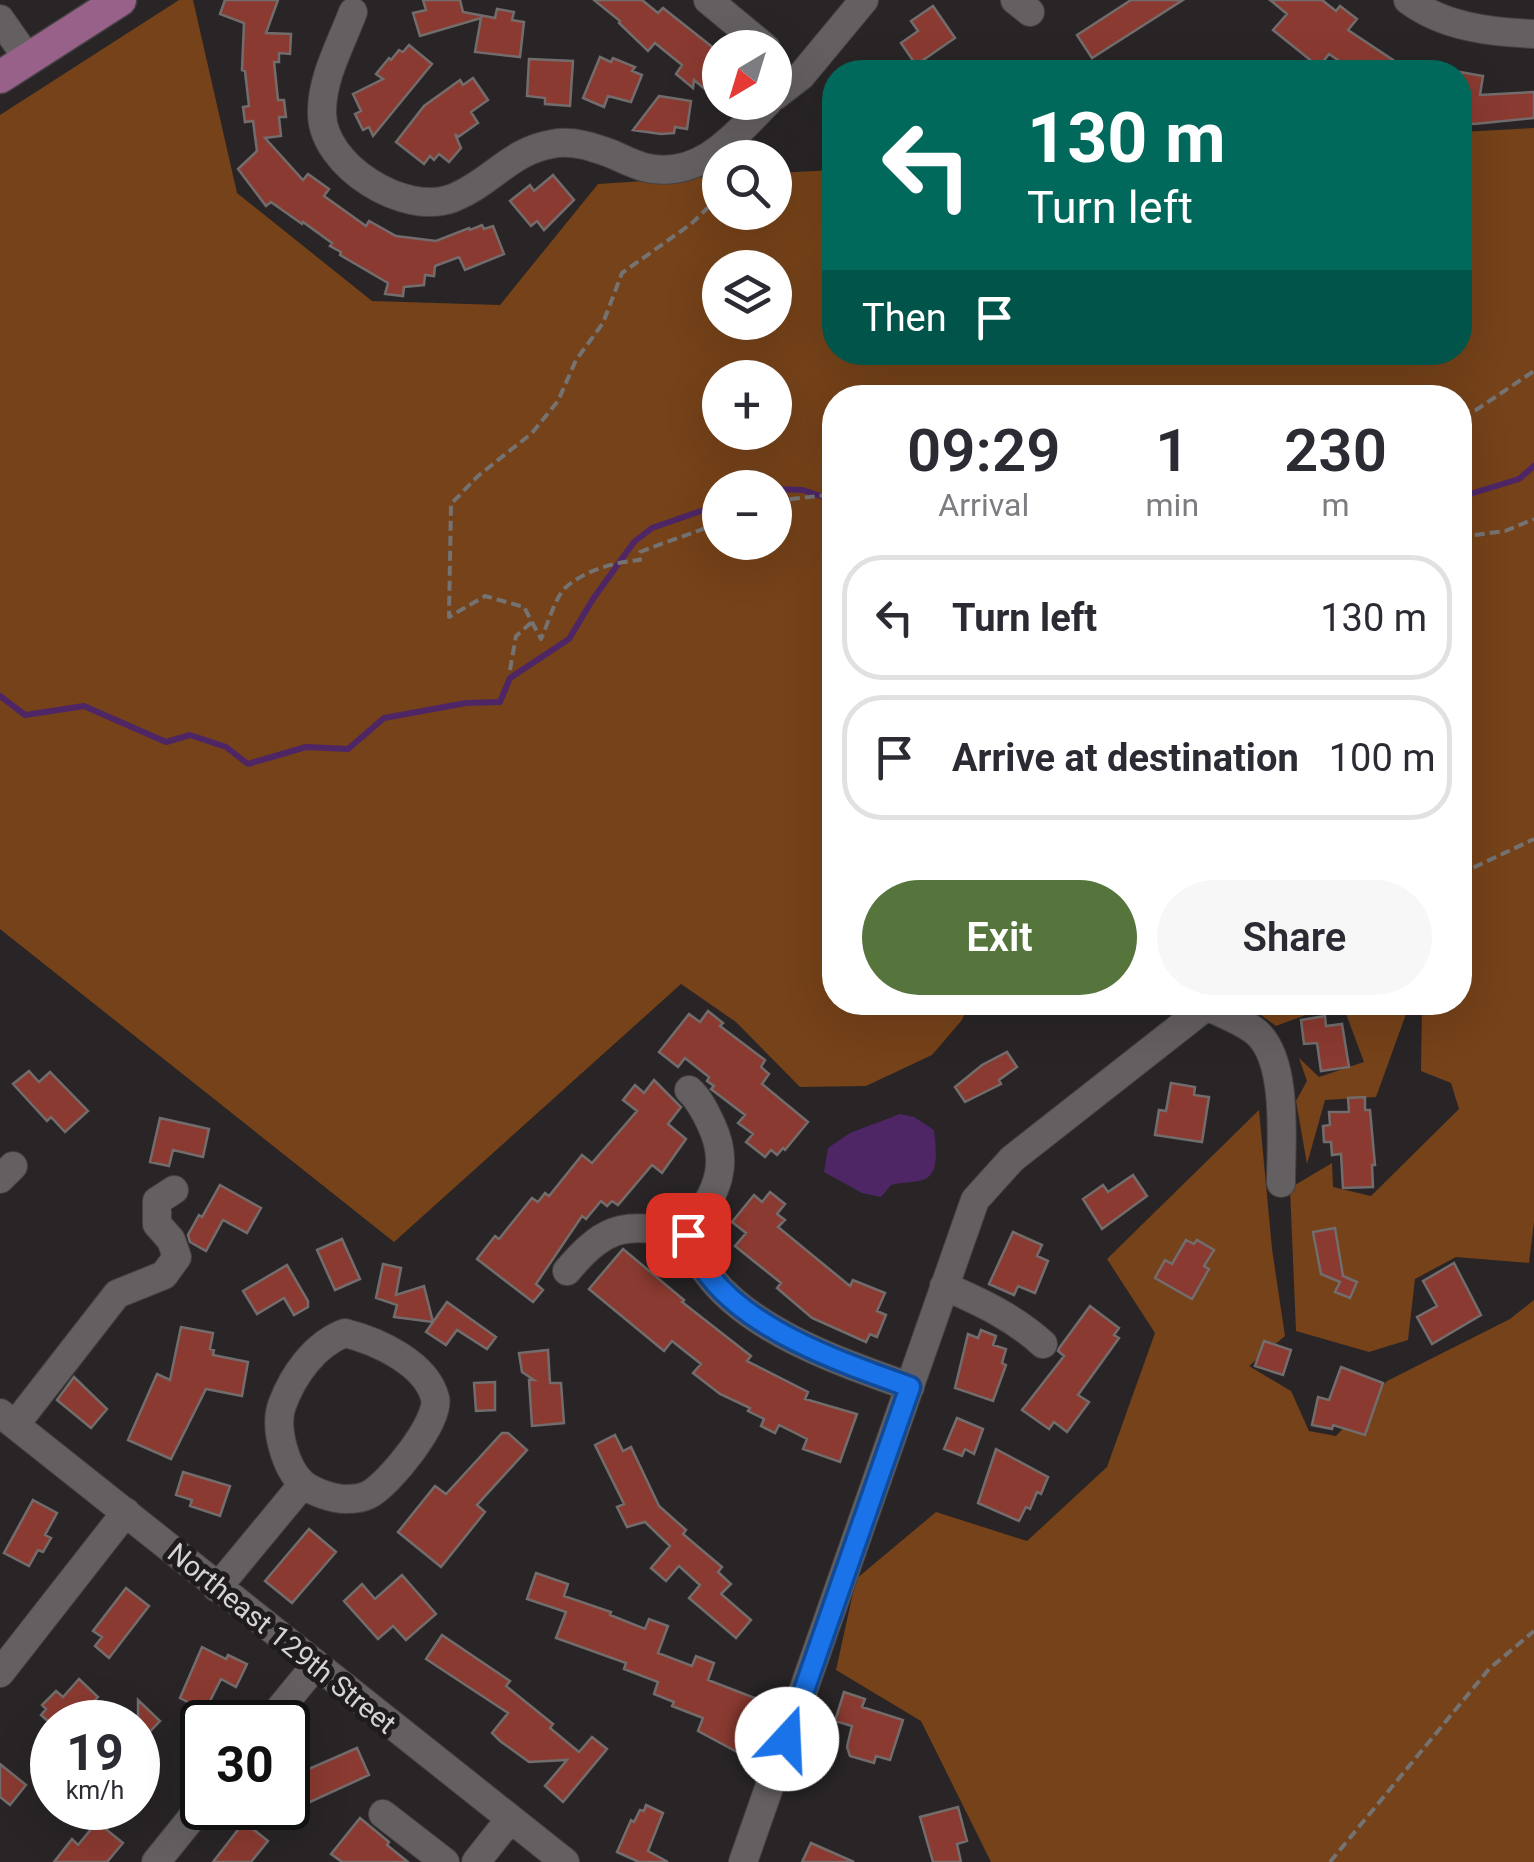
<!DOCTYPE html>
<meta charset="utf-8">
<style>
:root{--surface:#fff;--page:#f7f7f7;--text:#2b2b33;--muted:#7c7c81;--line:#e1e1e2;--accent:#55753d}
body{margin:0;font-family:Roboto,sans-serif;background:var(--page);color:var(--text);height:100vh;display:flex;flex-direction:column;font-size:38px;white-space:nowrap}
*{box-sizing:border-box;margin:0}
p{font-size:32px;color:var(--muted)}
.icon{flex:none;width:55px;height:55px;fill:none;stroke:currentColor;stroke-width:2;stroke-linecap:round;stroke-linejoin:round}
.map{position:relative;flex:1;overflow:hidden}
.details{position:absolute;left:822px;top:385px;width:650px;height:630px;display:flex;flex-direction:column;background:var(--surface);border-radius:40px;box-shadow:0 10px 40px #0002}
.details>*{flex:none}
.hud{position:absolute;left:822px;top:60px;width:650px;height:305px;border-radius:40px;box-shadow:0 10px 40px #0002;background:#00695c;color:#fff;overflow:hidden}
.needle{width:65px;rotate:218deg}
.tools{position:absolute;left:702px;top:30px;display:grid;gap:20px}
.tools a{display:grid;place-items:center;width:90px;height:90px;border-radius:50%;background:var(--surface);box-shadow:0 10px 40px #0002;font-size:50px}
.speed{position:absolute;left:30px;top:1700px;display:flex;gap:20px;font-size:50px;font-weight:700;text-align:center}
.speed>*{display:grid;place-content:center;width:130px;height:130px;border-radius:50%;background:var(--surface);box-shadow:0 10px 40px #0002;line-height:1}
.speed small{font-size:25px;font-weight:400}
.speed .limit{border:5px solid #111;border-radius:15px;background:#fff;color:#111}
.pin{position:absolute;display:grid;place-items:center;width:85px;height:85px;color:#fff;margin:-42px;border-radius:20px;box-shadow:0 5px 15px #0006}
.me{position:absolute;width:110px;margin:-55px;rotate:20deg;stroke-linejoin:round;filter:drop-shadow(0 0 8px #0008)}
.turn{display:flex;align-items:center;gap:35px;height:210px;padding:0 40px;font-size:45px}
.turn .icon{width:130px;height:130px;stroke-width:2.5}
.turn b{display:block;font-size:70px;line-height:85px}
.then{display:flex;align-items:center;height:95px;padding:0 40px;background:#0003;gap:20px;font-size:38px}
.eta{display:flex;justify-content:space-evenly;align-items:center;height:170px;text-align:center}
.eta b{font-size:60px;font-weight:600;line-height:70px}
.button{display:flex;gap:20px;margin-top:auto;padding:20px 40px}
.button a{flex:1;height:115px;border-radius:60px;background:var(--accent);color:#fff;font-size:40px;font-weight:600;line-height:115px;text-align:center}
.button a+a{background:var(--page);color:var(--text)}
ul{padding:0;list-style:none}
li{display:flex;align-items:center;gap:30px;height:125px;margin:0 20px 15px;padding:0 20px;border:5px solid var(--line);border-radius:40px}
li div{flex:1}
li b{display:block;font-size:38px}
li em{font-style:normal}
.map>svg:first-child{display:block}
.forest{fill:#754219;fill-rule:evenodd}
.water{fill:#4e2666}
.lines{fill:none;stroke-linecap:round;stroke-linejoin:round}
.stream{stroke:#4e2666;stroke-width:6}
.building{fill:#8a3a30;stroke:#726d6c;stroke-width:2.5}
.minor-casing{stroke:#454142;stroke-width:30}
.major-casing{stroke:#454142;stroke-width:35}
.path{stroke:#757272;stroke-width:4;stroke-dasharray:10 5;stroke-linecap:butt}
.minor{stroke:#645f60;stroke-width:28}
.major{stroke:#986189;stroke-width:32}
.route-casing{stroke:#114b97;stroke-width:25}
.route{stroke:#1a73e8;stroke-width:18}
.labels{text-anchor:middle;stroke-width:10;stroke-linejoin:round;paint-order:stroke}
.street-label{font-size:28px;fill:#d5d3d3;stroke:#201c1d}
</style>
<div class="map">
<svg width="1534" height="1862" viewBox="0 0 1534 1862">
<rect width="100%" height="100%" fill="#292526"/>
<path class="forest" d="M179,0H193L237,193L372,301L500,305L598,184L720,176V212H775V173L835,170V352H1460V132L1534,128V1222L1529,1263L1456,1257L1415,1279L1408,1340L1369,1352L1296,1331L1290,1188L1332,1163L1333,1187L1371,1196L1459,1109L1451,1083L1421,1071L1422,1003L1460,1002V398H835V1002L969,1003L962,1020L932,1055L866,1086L800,1087L736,1022L681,984L394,1242L0,929V115ZM720,268H775V322H720ZM720,378H775V432H720ZM720,488H775V542H720Z
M1248,1003V1002L1338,1003L1276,1026L1246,1004Z
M1342,1003H1410L1376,1097L1325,1100L1307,1164L1296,1101L1307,1081L1299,1058L1319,1077L1364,1062Z
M1259,1110L1272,1249L1285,1336L1249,1366L1291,1391L1309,1431L1336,1436L1387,1381L1510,1319L1534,1300V1862H991L921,1721L836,1670L856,1579L936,1512L1027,1541L1107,1467L1155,1333L1107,1259Z"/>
<path class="water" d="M900,1114L914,1117L934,1130C935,1143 941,1172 925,1179C917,1183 901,1182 891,1185L881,1197L862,1193L824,1172L828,1148L850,1133Z"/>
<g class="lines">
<path class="stream" d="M1039,398L1054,389L1092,398
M1460,485L1470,494L1519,479L1534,466
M752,488L803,490L835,501
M0,696L25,715L84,706L166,742L190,735L226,747L248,764L306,747L348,749L384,718L466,703L500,702L510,678L569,639L593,599L634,542L652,528L704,510L720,501"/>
</g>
<path class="building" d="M225,0H278L266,33L291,34L290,54L279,53V62H274L278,100H284L286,117H279L281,136L265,138L303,180L308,174L329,189L324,196L366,226L369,221L396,236L436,241L469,228L470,230L482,225L484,229L493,226L504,254L465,270L459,257L435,266L434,276L425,275L424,285L404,287L403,296L385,294L388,283L340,255L341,252L330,246L332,243L303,222L302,224L271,202L266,206L238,169L257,151L253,121L245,122L243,107L249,106L245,71L242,70L244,23L220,14Z
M423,0H460L463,12L495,18L497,9L514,12L512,20L524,22L520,57L475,52L481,18L420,36L413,13L426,10Z
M594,0H642L658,13L663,8L720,53V85L712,95L694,80L693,88L676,74L682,65L655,43L648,51L619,23L620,21Z
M1131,0H1183L1092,58L1077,35Z
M1270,0H1322L1336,11L1340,6L1357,19L1348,30L1393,60L1386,72H1355L1329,54L1319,67L1273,30L1287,14Z
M933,6L955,38L916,65L901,43L918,31L911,21Z
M409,45L432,64L373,136L369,127L363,130L355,114L361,111L353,94L383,79L376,74L389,58L391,60L399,50L403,52Z
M600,57L611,62L613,58L635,67L632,71L642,75L631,102L608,96L604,107L583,98Z
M529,59L573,61L570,106L545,104V98L527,96Z
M1460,72L1483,76L1480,95L1534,92V118L1474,124L1460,122Z
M473,78L488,100L471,112L478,123L458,137L455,134L461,148L449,162L439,154L434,160L430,156L424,164L396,142L424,106L460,80L463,85Z
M659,96L691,101L687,129L675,127L674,133L661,134L633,130Z
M553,175L574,200L544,230L537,221L531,226L510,201L530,185L534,191Z
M708,1011L723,1023L720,1026L765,1060L761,1067L769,1074L762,1084L808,1122L785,1150L783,1148L777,1155L771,1150L765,1157L746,1142L753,1134L738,1123L745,1115L711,1089L714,1086L707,1081L709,1077L685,1058L678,1067L659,1052L689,1014L700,1022Z
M1325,1016L1326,1026L1342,1024L1349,1067L1321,1071L1317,1043L1304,1044L1301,1020Z
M1007,1052L1017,1067L999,1080L1001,1084L965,1102L955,1087L982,1065Z
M29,1071L39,1082L50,1072L88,1111L65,1132L51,1117L47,1121L13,1084Z
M654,1080L681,1107L668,1124L686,1139L662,1173L652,1165L618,1205L612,1201L607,1206L601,1201L586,1219L582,1216L536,1284L543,1290L533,1302L477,1259L495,1236L499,1239L532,1198L538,1202L545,1193L549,1196L582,1155L592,1163L637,1111L623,1100L635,1085L644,1093Z
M1171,1083L1195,1087L1194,1095L1209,1097L1202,1142L1155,1135L1159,1110L1166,1111Z
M1365,1097V1110H1370L1375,1165H1372L1373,1187L1343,1188L1341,1154L1332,1155L1331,1142H1324L1323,1126L1330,1125L1329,1112H1349L1348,1098Z
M160,1118L209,1129L203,1157L173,1150L169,1166L150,1162Z
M1133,1175L1147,1196L1102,1229L1083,1199L1103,1185L1108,1192Z
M220,1185L261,1208L247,1233L223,1220L206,1251L190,1242L188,1235L199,1215L202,1217Z
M770,1192L785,1204L777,1214L785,1220L778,1227L850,1286L853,1280L885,1293L877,1311L886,1315L877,1337L870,1334L866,1342L812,1318L777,1288L781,1283L735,1246L746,1233L732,1222L754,1195L762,1202Z
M1335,1228L1343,1276L1357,1282L1350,1298L1335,1292L1340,1282L1321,1274L1313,1232Z
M1013,1232L1042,1245L1037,1256L1048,1261L1035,1293L1018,1286L1014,1295L989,1284Z
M342,1239L360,1279L335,1290L317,1250Z
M1186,1240L1194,1244L1197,1240L1214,1250L1204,1266L1209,1269L1192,1299L1155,1278L1165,1260L1172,1264Z
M623,1249L684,1300L682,1302L751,1356L747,1361L808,1392L805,1399L857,1414L840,1462L803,1449L807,1439L779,1425L775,1433L761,1426L764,1419L748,1411L750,1408L720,1394L693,1373L701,1364L672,1341L664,1351L589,1289Z
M1454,1263L1481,1315L1432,1344L1417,1317L1437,1306L1423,1281Z
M383,1264L401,1268L396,1295L424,1286L433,1322L447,1302L496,1337L487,1349L457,1330L446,1345L426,1332L433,1322L394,1317L397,1305L376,1298Z
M287,1265L308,1301V1307L294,1315L284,1298L257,1314L243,1291Z
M1090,1306L1119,1328L1114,1335L1119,1338L1078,1395L1089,1402L1067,1432L1054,1422L1049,1429L1022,1410L1064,1356L1058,1351L1060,1347Z
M181,1327L213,1333L210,1349L214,1350L213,1355L248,1362L242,1396L206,1389L171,1459L128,1440L157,1374L170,1380Z
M981,1330L996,1336L993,1345L1006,1349L1002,1363L1006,1365L993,1401L955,1388L968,1334L978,1338Z
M1264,1341L1291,1350L1283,1375L1255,1366Z
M548,1350L550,1383H561L564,1423L532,1426L529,1380H534L522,1372L519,1353Z
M1341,1367L1383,1383L1365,1435L1333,1425L1332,1429L1312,1425L1318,1397L1329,1400Z
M74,1377L107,1409L91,1428L57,1400Z
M495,1382V1410L476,1411L474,1383Z
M957,1418L983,1429L974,1454L965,1449L962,1456L944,1449Z
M502,1433H508L527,1450L477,1505L485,1512L441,1567L398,1532L435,1486L446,1494Z
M615,1435L623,1451L631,1447L659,1506L686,1530L683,1534L722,1567L718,1572L731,1584L721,1594L751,1620L736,1638L689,1598L700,1585L679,1566L666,1581L651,1568L670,1546L645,1522L627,1527L617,1507L624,1504L595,1445Z
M996,1449L1048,1477L1041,1494L1037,1492L1030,1509L1026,1507L1019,1521L978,1503Z
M183,1472L230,1486L220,1516L190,1506L192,1500L176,1495Z
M33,1500L57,1513L45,1535L51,1538L43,1552L38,1550L29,1566L4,1553Z
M309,1529L336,1552L292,1603L265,1581Z
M536,1573L568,1584L564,1596L611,1612L610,1615L645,1629L649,1619L668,1626L658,1653L692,1666L696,1656L714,1663L708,1680L760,1700L739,1753L698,1731L703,1718L672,1706L674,1702L654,1694L658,1682L624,1669L626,1663L556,1638L566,1612L527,1599Z
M402,1575L436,1614L406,1640L393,1626L378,1639L344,1601L362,1584L375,1599Z
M126,1588L149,1606L109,1658L95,1646L102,1637L93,1631Z
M442,1635L510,1681L506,1686L553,1724L550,1728L579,1752L592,1737L607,1749L563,1802L545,1786L567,1760L529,1762L500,1741L492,1733L508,1713L426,1659Z
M202,1647L226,1659L228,1655L247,1664L236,1687L221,1679L205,1711L180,1698Z
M79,1679L98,1697L74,1722H49L41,1715L46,1709L42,1705L56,1691L63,1697Z
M844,1692L865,1699L862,1707L903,1720L890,1760L876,1756L874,1763L850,1756L847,1747L852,1726L835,1721Z
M138,1700L160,1721L138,1744Z
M357,1748L369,1775L288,1812V1778Z
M0,1764L26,1785L10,1805L0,1797Z
M646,1805L663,1813L648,1851L668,1862H639L617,1852L631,1820L634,1822L640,1810L644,1811Z
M958,1807L967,1841L957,1844L961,1862H933L920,1817Z
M360,1818L389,1842L387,1845L408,1862H342L331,1854Z
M97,1822L123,1843L107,1862H54L72,1839L78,1845Z
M244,1822L268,1841L251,1862H213Z
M811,1843L854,1862H802Z"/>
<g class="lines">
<defs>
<path id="minor" d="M708,0L766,48
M1015,0L1030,12
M1408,0C1444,27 1490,32 1534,34
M353,12C341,44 321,79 322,114C323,166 405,217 453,198C491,183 510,151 552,144C573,140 593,147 612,154C623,159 635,165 647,168C701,179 734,136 768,102
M0,19L28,59
M775,96L801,76L864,0
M1207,1006C1222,1014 1243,1021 1256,1032C1289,1060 1281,1143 1281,1183
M0,1179L13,1166
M688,1235C693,1246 698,1259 705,1270C747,1331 843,1363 910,1387
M688,1235C712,1196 733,1170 711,1124C705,1111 699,1099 689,1090
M567,1271C608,1222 628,1223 688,1235
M944,1286C981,1302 1013,1317 1043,1344
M345,1333C377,1341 426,1363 435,1398C441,1420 388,1486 368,1495C362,1498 352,1499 346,1499C333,1499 313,1492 303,1484C285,1468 274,1427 282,1405C293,1375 315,1344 345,1333Z
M0,1413L565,1862
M15,1425L117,1294L164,1275L177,1257L171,1240L157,1224V1201L174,1190
M217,1588L303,1484
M0,1673L126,1512
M269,1722L315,1666
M383,1814L445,1862
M156,1862L202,1805
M476,1862L510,1819
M743,1862L975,1200L1012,1159L1212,1002"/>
<path id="major" d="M0,77L120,0"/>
</defs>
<use href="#minor" class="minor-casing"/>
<use href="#major" class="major-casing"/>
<path class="path" d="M720,196L691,224L622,273L603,323L576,360L558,401L532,433L478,476L451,504L449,617L485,596L524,607L541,639C548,624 554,600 565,588C585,570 615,562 640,560V552C667,541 693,534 720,522
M1460,413L1476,410L1534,371
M775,501L835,494
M1460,537L1505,531L1534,519
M510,670L516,636L533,621
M1460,874L1534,839
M1330,1862L1489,1669L1534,1631"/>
<use href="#minor" class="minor"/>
<use href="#major" class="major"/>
</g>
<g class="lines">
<defs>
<path id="route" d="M688,1235C693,1246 698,1259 705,1270C748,1331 843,1363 910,1387L787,1739"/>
</defs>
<use href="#route" class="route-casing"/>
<use href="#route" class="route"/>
</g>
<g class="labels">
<g class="street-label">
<text transform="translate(282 1638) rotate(39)" y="10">Northeast 129th Street</text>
</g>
</g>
</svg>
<div class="tools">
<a><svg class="needle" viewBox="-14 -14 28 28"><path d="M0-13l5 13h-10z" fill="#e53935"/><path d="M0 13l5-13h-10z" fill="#7c7c81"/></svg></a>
<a><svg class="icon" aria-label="search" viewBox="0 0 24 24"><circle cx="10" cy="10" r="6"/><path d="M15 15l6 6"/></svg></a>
<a><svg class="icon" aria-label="layers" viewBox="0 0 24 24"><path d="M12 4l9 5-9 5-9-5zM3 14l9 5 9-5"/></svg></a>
<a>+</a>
<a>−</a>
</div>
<div class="speed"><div>19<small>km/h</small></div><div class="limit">30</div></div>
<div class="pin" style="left:688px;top:1235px;background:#d93025"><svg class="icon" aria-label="arrive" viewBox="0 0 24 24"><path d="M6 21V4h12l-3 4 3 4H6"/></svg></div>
<svg class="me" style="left:787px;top:1739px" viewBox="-20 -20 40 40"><circle r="19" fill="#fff"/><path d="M0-13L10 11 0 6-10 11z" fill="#1a73e8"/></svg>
<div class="hud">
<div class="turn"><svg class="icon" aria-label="left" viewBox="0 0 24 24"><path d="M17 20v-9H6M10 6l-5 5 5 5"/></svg><div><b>130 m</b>Turn left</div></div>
<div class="then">Then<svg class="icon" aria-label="arrive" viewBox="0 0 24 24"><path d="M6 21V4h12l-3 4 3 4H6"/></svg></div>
</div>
<section class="details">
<div class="eta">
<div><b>09:29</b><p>Arrival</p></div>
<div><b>1</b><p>min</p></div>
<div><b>230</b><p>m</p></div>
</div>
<ul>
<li><svg class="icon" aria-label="left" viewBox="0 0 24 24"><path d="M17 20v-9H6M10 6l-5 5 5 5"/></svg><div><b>Turn left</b></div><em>130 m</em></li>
<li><svg class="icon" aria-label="arrive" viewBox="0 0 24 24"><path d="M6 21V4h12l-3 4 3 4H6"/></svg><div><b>Arrive at destination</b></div><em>100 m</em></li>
</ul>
<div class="button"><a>Exit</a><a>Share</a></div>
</section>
</div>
